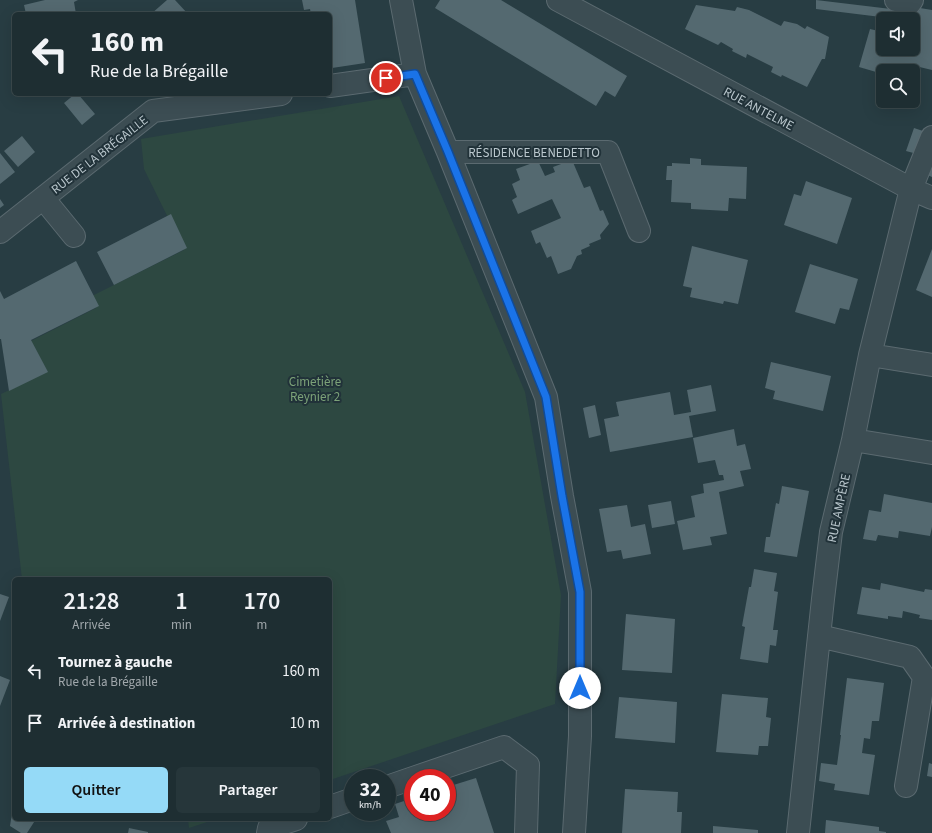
<!DOCTYPE html>
<html lang="fr">
<meta charset="utf-8">
<style>
:root{--surface:#1e2e32;--page:#26363a;--text:#f1f3f6;--muted:#a1a8ac;--line:#3c4a4d;--accent:#95daf7}
body{margin:0;font-family:"Source Sans 3",sans-serif;background:var(--page);color:var(--text);height:100vh;display:flex;flex-direction:column;font-size:15px;white-space:nowrap}
*{box-sizing:border-box;margin:0}
p{font-size:13px;color:var(--muted)}
.icon{flex:none;width:22px;height:22px;fill:none;stroke:currentColor;stroke-width:2;stroke-linecap:round;stroke-linejoin:round}
.map{position:relative;flex:1;overflow:hidden}
.panel{position:absolute;left:12px;top:577px;width:320px;height:244px;display:flex;flex-direction:column;background:var(--surface);border-radius:6px;box-shadow:0 4px 16px #0002,0 0 0 1px var(--line)}
.panel>*{flex:none}
.top-card{position:absolute;left:12px;top:12px;width:320px;height:84px;border-radius:6px;box-shadow:0 4px 16px #0002,0 0 0 1px var(--line);background:#1e2e32;color:var(--text);overflow:hidden}
.buttons{position:absolute;left:876px;top:12px;display:grid;gap:8px}
.buttons a{display:grid;place-items:center;width:44px;height:44px;border-radius:6px;background:var(--surface);box-shadow:0 4px 16px #0002,0 0 0 1px var(--line);font-size:20px}
.speed{position:absolute;left:344px;top:769px;display:flex;gap:8px;font-size:20px;font-weight:700;text-align:center}
.speed>*{display:grid;place-content:center;width:52px;height:52px;border-radius:50%;background:var(--surface);box-shadow:0 4px 16px #0002,0 0 0 1px var(--line);line-height:1}
.speed small{font-size:10px;font-weight:400}
.speed .limit{border:6px solid #d22;background:#fff;color:#111}
.pin{position:absolute;display:grid;place-items:center;width:34px;height:34px;color:#fff;margin:-17px;border:2px solid #fff;border-radius:50%;box-shadow:0 1px 4px #0007}
.me{position:absolute;width:44px;margin:-22px;rotate:0deg;stroke-linejoin:round;filter:drop-shadow(0 0 3px #0008)}
.turn{display:flex;align-items:center;gap:14px;height:84px;padding:0 12px;font-size:18px}
.turn .icon{width:52px;height:52px;stroke-width:2.5}
.turn b{display:block;font-size:28px;line-height:34px}
.eta{display:flex;justify-content:space-evenly;align-items:center;height:68px;text-align:center}
.eta b{font-size:24px;font-weight:600;line-height:28px}
.primary-button{display:flex;gap:8px;margin-top:auto;padding:8px 12px}
.primary-button a{flex:1;height:46px;border-radius:6px;background:var(--accent);color:#111;font-size:16px;font-weight:600;line-height:46px;text-align:center}
.primary-button a+a{background:var(--page);color:var(--text)}
ul{padding:0;list-style:none}
li{display:flex;align-items:center;gap:12px;height:52px;padding:0 12px}
li div{flex:1}
li b{display:block;font-size:15px}
li em{font-style:normal}
.map>svg:first-child{display:block}
.green{fill:#2d4841}
.building{fill:#546970}
.lines{fill:none;stroke-linecap:round;stroke-linejoin:round}
.minor-casing{stroke:#5b6a70;stroke-width:24}
.minor{stroke:#3c4d53;stroke-width:22}
.route-casing{stroke:#114b97;stroke-width:10}
.route{stroke:#1a73e8;stroke-width:7}
.labels{text-anchor:middle;stroke-width:4;stroke-linejoin:round;paint-order:stroke}
.street-label{font-size:13px;fill:#bac7cd;stroke:#213239}
.park-label{font-size:13px;fill:#7ca278;stroke:#213239}
</style>
<div class="map">
<svg width="932" height="833" viewBox="0 0 932 833">
<rect width="100%" height="100%" fill="#283d43"/>
<path class="green" d="M399,96L525,392L561,595L555,704L330,780V579H22L1,394L45,373L29,342L96,308L90,297L184,250L144,169L141,139Z
M188,819H216L189,828Z"/>
<path class="building" d="M45,0H78L74,2L76,14H26L24,5Z
M167,0H175L188,14H151Z
M302,0H355L365,63L332,68L330,57V14H311L310,9L304,10Z
M440,0H501L627,76L615,97L605,91L596,106L435,8Z
M816,0L891,9L889,18L816,9Z
M696,5L735,11L737,7L749,10L781,26L784,21L797,24L805,29L807,26L829,37L825,59H822L807,87L782,75L781,77L771,72L773,67L747,54L746,58L732,51L733,49L721,42L718,45L685,29Z
M920,8L932,10V70L907,64L905,71H883V74L859,67L870,29L883,32V49H913V19H903L905,10L919,11Z
M75,94H78L95,114L82,125L64,103Z
M914,128L929,133L921,155L906,151Z
M22,136L35,152L18,167L4,151Z
M0,153L15,172L0,184Z
M932,156V177L925,174Z
M690,158L701,159V165L747,167L746,199L729,198L728,211L691,209V203L671,202L672,180H666L667,166H672V163L690,164Z
M572,160L584,188L590,186L600,211L603,210L609,224L600,235L601,239L589,244L590,246L581,250L582,254L577,256L571,269L558,274L551,256L547,258L540,242L536,244L531,231L561,218L552,199L518,214L512,200L517,197L512,184L520,180L516,169L538,161L545,176L555,172L553,167Z
M806,181L852,198L837,244L784,225L794,194L801,196Z
M0,199L4,205L0,208Z
M171,214L187,248L114,285L97,252Z
M692,246L748,260L738,304L724,301L723,304L690,297L692,288L683,286Z
M932,249V297L916,290Z
M76,261L99,306L31,340L48,372L9,391L1,339H0V291L4,299Z
M810,264L858,279L849,310L840,308L835,324L795,312Z
M771,362L831,376L823,411L773,399L775,391L765,388Z
M711,385L716,411L689,416L693,437L610,452L604,419L619,416L616,402L670,392L674,415L691,412L687,390Z
M595,405L601,435L589,438L583,408Z
M734,429L737,446L745,444L751,469L740,471L744,486L719,492L727,534L710,537L712,545L683,550L677,521L695,517L691,496L704,493L703,484L724,480L723,475H719L715,460L698,463L693,438Z
M782,486L809,491L797,557L764,552L766,537H770L776,503L779,504Z
M884,494L932,503V527L930,536L899,531L898,538L878,535L876,541L863,539L869,510L881,512Z
M671,501L675,524L652,528L648,505Z
M627,505L631,527L645,524L651,554L623,559L621,550L607,552L599,509Z
M754,569L777,573L774,591L778,592L773,630H778L776,646L770,645L768,663L740,659L745,627L742,626L749,587H751Z
M881,583L924,592L925,589L932,590V620L919,618L920,615L903,611L902,618L888,616V619L857,614L862,587L880,590Z
M0,594L9,597L0,621Z
M626,614L675,619L672,673L622,670Z
M0,676L10,680L0,706Z
M847,678L884,683L879,721H872L870,739L864,738L862,753L875,755L869,795L834,790L835,784L819,781L821,763L837,765L841,735H840Z
M722,694L768,698L766,717L771,718L768,746H759L758,755L716,752Z
M619,697L677,702L675,743L615,738Z
M929,763L932,764V777L927,776Z
M476,778L494,833H391L386,821L399,817L395,804L413,798V812H447V787Z
M625,789L678,792L677,812H682L681,833H622Z
M12,813L14,814V819H36L27,833H21L10,826Z
M826,820L879,827V831L886,832V833H825Z
M713,826L758,830V833H713Z
M129,828L148,832V833H128Z"/>
<g class="lines">
<defs>
<path id="minor" d="M401,0L415,74L448,152L546,397L562,496L580,592V736L574,833
M558,0L911,189L932,137
M896,0L910,3L912,0
M330,86L415,74
M448,152H608L639,231
M43,198L74,236
M0,232L153,111L281,94
M870,355L932,365
M853,440L932,453
M819,636L910,657L924,677L906,786
M413,778L504,747L528,765L526,833
M387,787L413,778
M330,807L353,799
M268,833L269,828L296,819
M798,833L823,599L831,532L853,440L870,355L911,189L932,198"/>
</defs>
<use href="#minor" class="minor-casing"/>
<use href="#minor" class="minor"/>
</g>
<g class="lines">
<defs>
<path id="route" d="M386,78L415,74L448,152L546,397L562,496L580,592V688"/>
</defs>
<use href="#route" class="route-casing"/>
<use href="#route" class="route"/>
</g>
<g class="labels">
<g class="street-label">
<text transform="translate(759 108) rotate(28)" y="5">RUE ANTELME</text>
<text x="534" y="157">RÉSIDENCE BENEDETTO</text>
<text transform="translate(99 154) rotate(-38)" y="5">RUE DE LA BRÉGAILLE</text>
<text transform="translate(838 508) rotate(-78)" y="5">RUE AMPÈRE</text>
</g>
<g class="park-label">
<text x="315" y="386">Cimetière<tspan x="315" dy="15">Reynier 2</tspan></text>
</g>
</g>
</svg>
<div class="buttons">
<a><svg class="icon" aria-label="sound" viewBox="0 0 24 24"><path d="M4 9h4l5-4v14l-5-4H4zM17 9q2 3 0 6"/></svg></a>
<a><svg class="icon" aria-label="search" viewBox="0 0 24 24"><circle cx="10" cy="10" r="6"/><path d="M15 15l6 6"/></svg></a>
</div>
<div class="speed"><div>32<small>km/h</small></div><div class="limit">40</div></div>
<div class="pin" style="left:386px;top:78px;background:#d93025"><svg class="icon" aria-label="arrive" viewBox="0 0 24 24"><path d="M6 21V4h12l-3 4 3 4H6"/></svg></div>
<svg class="me" style="left:580px;top:688px" viewBox="-20 -20 40 40"><circle r="19" fill="#fff"/><path d="M0-13L10 11 0 6-10 11z" fill="#1a73e8"/></svg>
<div class="top-card">
<div class="turn"><svg class="icon" aria-label="left" viewBox="0 0 24 24"><path d="M17 20v-9H6M10 6l-5 5 5 5"/></svg><div><b>160 m</b>Rue de la Brégaille</div></div>
</div>
<section class="panel">
<div class="eta">
<div><b>21:28</b><p>Arrivée</p></div>
<div><b>1</b><p>min</p></div>
<div><b>170</b><p>m</p></div>
</div>
<ul>
<li><svg class="icon" aria-label="left" viewBox="0 0 24 24"><path d="M17 20v-9H6M10 6l-5 5 5 5"/></svg><div><b>Tournez à gauche</b><p>Rue de la Brégaille</p></div><em>160 m</em></li>
<li><svg class="icon" aria-label="arrive" viewBox="0 0 24 24"><path d="M6 21V4h12l-3 4 3 4H6"/></svg><div><b>Arrivée à destination</b></div><em>10 m</em></li>
</ul>
<div class="primary-button"><a>Quitter</a><a>Partager</a></div>
</section>
</div>
